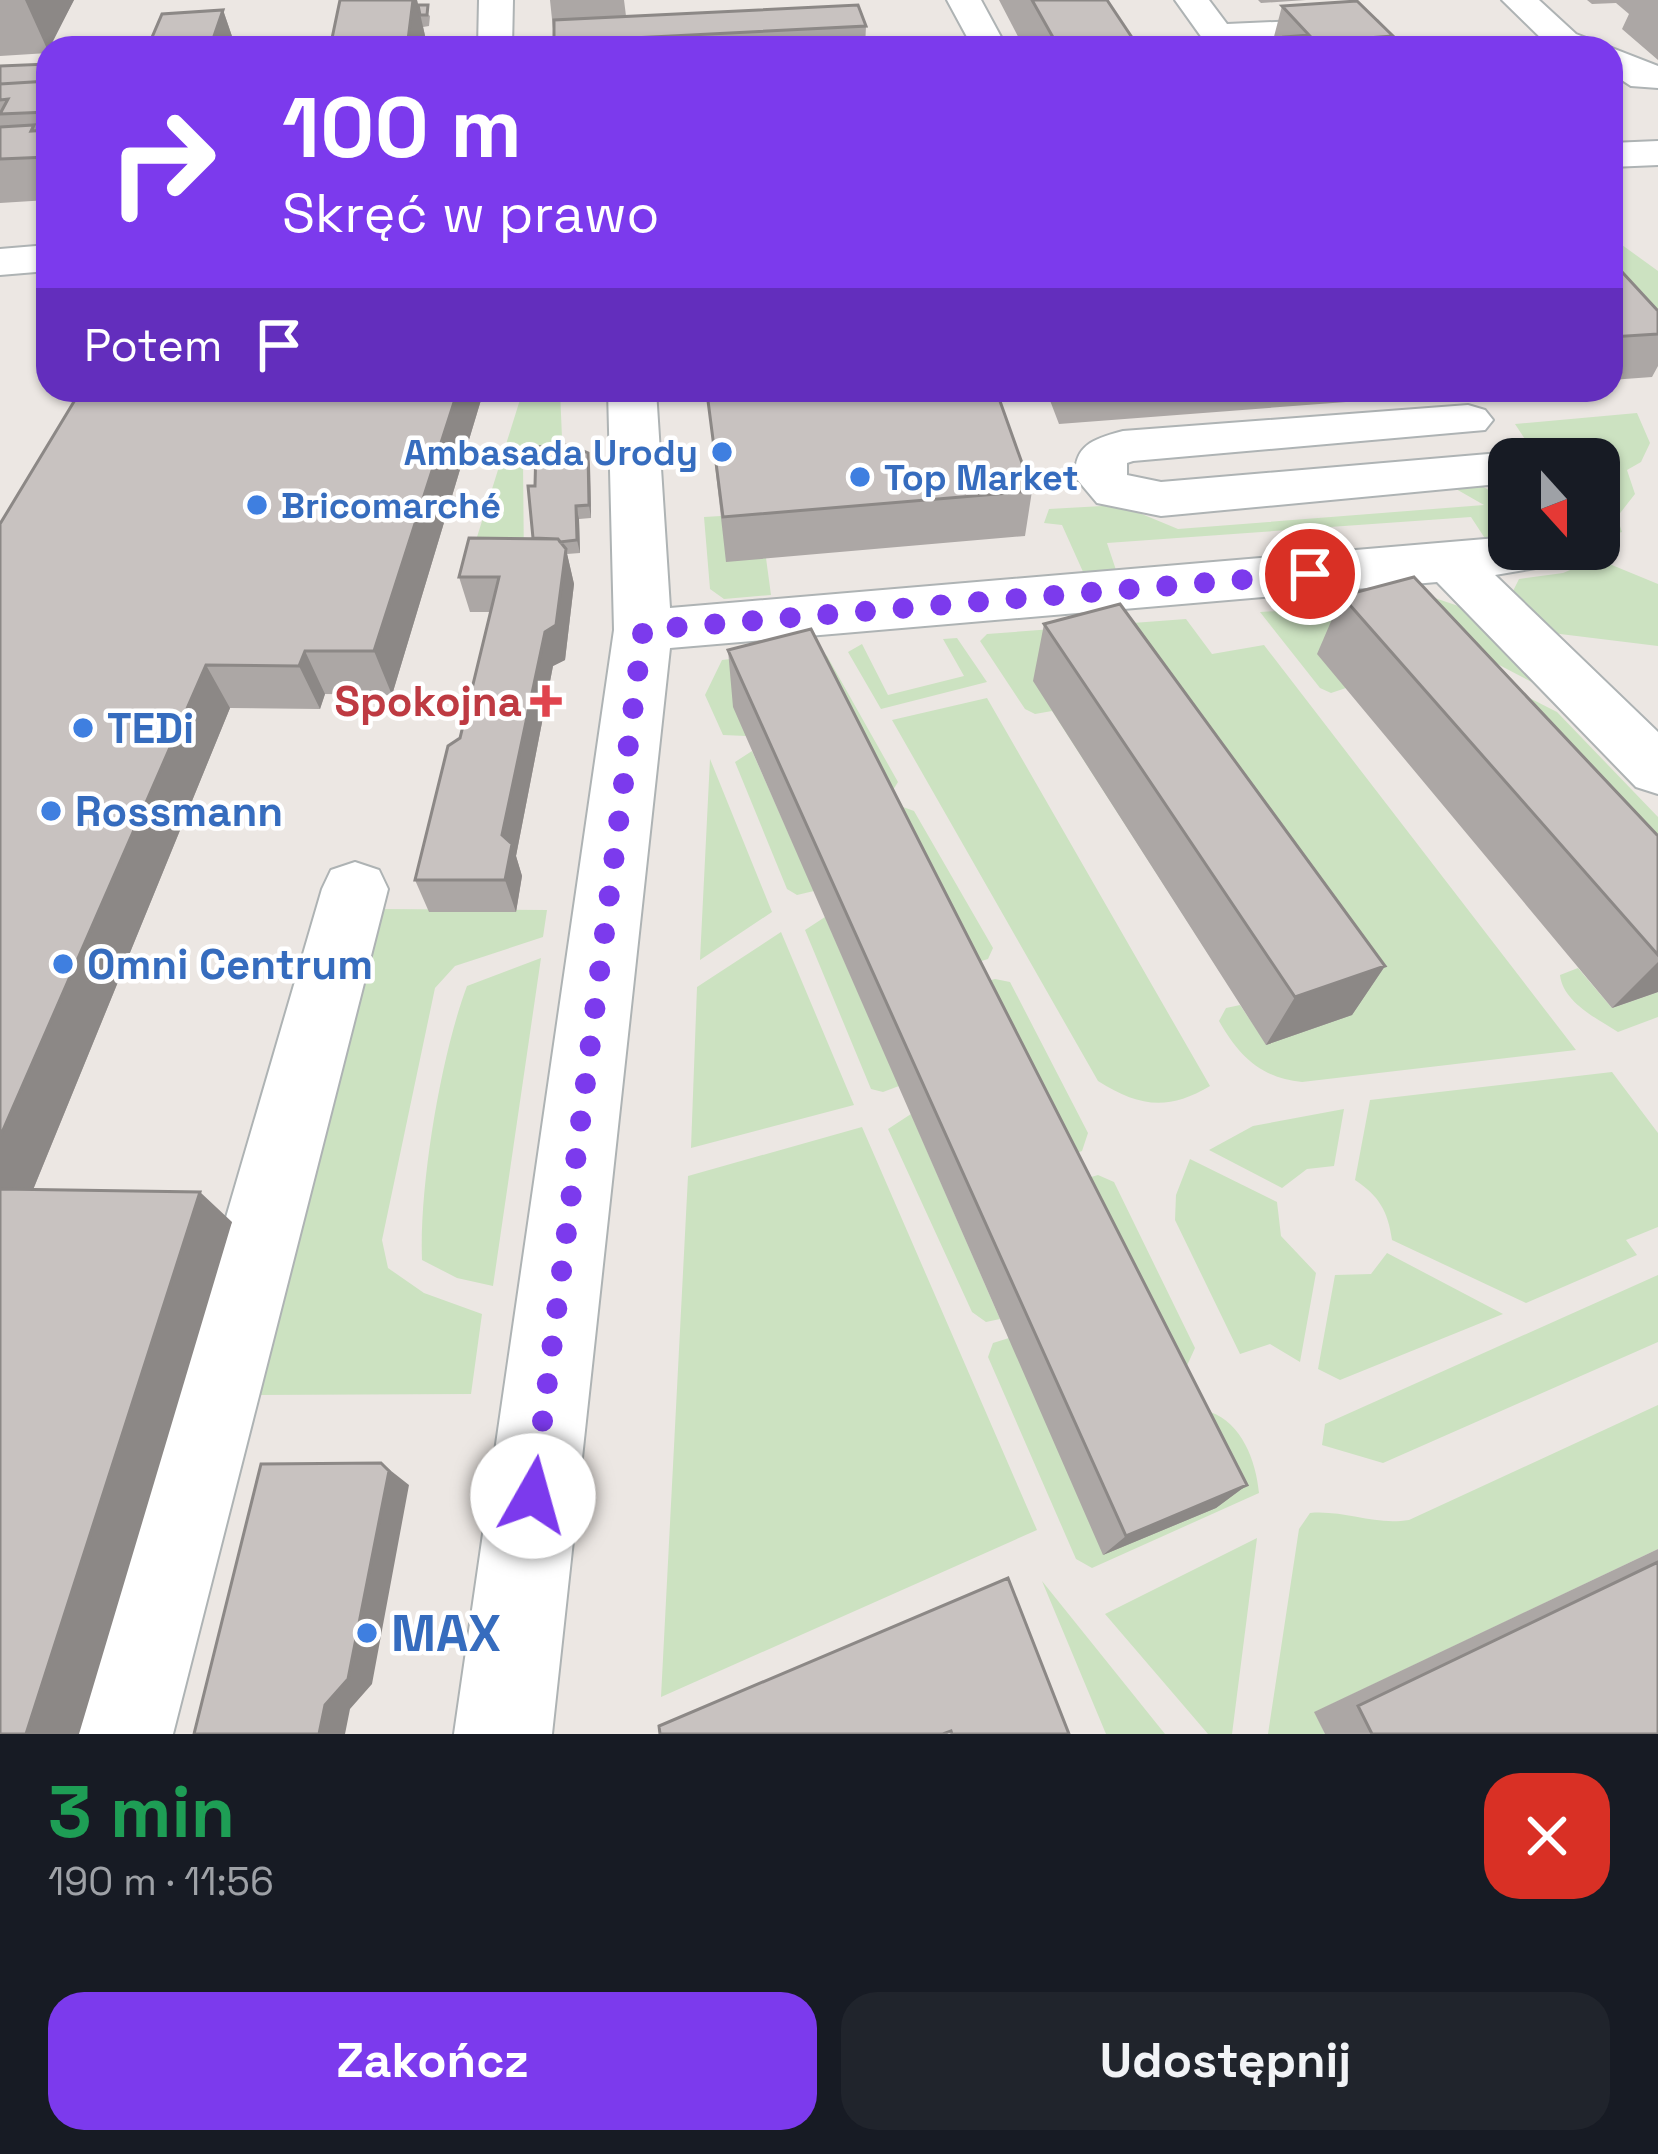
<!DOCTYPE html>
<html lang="pl">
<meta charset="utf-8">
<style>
:root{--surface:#171b24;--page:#20242c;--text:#f1f3f6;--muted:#9ea1a6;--accent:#7c3aed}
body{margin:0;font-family:"Space Grotesk",sans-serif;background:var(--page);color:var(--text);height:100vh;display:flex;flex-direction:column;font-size:45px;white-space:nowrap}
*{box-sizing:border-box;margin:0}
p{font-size:39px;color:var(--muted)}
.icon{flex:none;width:66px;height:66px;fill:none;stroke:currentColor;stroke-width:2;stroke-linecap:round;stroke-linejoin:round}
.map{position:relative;height:1734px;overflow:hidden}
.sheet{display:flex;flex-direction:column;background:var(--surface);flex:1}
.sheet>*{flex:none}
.hud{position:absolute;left:36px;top:36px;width:1587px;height:366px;border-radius:36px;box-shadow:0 3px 9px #0004;background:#7c3aed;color:#fff;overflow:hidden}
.needle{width:78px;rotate:159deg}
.controls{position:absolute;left:1488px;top:438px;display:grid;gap:24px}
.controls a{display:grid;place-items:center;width:132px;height:132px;border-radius:24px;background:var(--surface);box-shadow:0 3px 9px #0004;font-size:60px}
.pin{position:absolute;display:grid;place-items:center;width:102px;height:102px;color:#fff;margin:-51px;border:6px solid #fff;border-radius:50%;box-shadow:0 3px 12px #0007}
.me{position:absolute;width:132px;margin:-66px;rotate:7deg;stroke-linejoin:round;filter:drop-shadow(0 0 9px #0008)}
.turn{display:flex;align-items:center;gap:42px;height:252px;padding:0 48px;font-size:54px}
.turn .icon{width:156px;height:156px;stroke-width:2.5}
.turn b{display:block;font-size:84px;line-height:102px}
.then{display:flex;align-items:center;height:114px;padding:0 48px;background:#0003;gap:24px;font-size:45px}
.round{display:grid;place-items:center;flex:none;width:126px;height:126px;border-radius:36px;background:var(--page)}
.summary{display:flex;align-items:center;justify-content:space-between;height:204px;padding:0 48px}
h1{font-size:72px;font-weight:700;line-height:90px;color:#1e9e55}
.button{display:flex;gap:24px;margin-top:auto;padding:24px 48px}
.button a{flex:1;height:138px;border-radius:36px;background:var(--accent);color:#fff;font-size:48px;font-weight:700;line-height:138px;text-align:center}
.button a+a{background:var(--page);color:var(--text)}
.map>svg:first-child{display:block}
.green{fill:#cce2c1}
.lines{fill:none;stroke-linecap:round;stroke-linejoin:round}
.minor-casing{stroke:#aeb3b4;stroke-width:4}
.minor{fill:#fff;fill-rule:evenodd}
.wall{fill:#aca7a5}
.shaded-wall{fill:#8c8886}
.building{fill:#c8c2c0;stroke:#8c8886;stroke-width:3}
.route{stroke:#7c3aed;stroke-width:21;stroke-dasharray:0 37.8}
.shop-dot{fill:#3f7fe0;stroke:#fff;stroke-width:4.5}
.health-dot{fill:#e0444e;stroke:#fff;stroke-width:4.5}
.labels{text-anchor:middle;stroke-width:9;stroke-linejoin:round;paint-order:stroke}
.far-shop-label{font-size:36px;font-weight:bold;fill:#366cbe;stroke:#fff;text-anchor:start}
.health-label{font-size:42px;font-weight:bold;fill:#be3a42;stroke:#fff;text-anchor:end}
.shop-label{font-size:42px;font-weight:bold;fill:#366cbe;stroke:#fff;text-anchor:start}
.near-shop-label{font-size:51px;font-weight:bold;fill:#366cbe;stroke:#fff;text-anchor:start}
</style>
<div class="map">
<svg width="1658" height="1734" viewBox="0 0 1658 1734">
<rect width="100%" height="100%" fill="#ece7e3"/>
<path class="green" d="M1611,237L1658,271V330L1611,280Z
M523,390H560L562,438L551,451L523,461L524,568L467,569Z
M1637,413L1650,443L1641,462L1627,470L1635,494L1617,517L1622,532L1599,539V459H1538L1515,424Z
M1467,480C1501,491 1509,508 1509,542L1488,543L1471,517L1107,543L1117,573L1084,574L1062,525L1044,523L1049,509L1120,505L1178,529L1484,505L1442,481Z
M721,516L766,558L771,595L724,599L710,589L704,517Z
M1587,563H1607L1658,584V646L1552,633L1515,606L1513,591L1519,579L1563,573Z
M1420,593L1482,614L1566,700L1369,597Z
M1351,607L1557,712L1658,817V941L1346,688L1331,693L1320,688L1260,612Z
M1186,619L1212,654L1264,645L1576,1050L1302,1082C1261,1078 1239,1056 1219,1021L1226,1008L1240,1005L1267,1045L1052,711L1035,714L1025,709L980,641L987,634Z
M957,638L987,682L881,709L848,652L862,644L888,695L964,676L943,639Z
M817,649L827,656L898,782L893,790L866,798L746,736L723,735L705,695L722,660Z
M987,698L1210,1086C1168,1111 1139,1107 1098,1081L892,720Z
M752,751L814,891L797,895L787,889L735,762Z
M710,759L772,912L700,960Z
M903,807L914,811L993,948L988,959L951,970L875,815Z
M374,909L547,910L543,937L455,966L435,988L382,1240L388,1268L424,1293L482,1314L471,1394L245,1395Z
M825,917L899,1086L883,1092L871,1089L805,930Z
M781,932L854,1105L691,1148L697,987Z
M541,958L493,1286L457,1278L422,1260C419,1186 441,1055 467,986Z
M1578,968L1612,1008L1658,992V1017L1618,1032C1596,1018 1563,1002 1560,975Z
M995,979L1010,982L1088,1133L1082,1151L1047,1164L960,988Z
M1612,1072L1658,1133V1227L1626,1240L1637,1255L1526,1303L1392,1240C1388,1211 1379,1196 1355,1180L1370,1100Z
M1344,1109L1334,1166L1307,1169L1282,1188L1209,1150L1253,1126Z
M911,1114L1000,1319L986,1322L972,1312L888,1129Z
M862,1127L1037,1530L661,1697L688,1176Z
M1190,1159L1277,1202L1281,1236L1316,1273L1300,1362L1270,1344L1240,1354L1175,1220L1176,1195Z
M1098,1175L1114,1182L1195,1348L1185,1370L1058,1187Z
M1387,1253L1503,1314L1340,1380L1318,1369L1335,1275L1371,1274Z
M1658,1275V1342L1383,1463L1322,1445L1325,1424Z
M1009,1338L1176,1427L1210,1412C1242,1423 1256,1461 1259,1493L1092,1568L1076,1559L988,1357L993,1343Z
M1658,1405V1549L1315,1712L1325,1734H1268L1299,1529L1310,1513C1345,1510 1375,1526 1409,1520Z
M1257,1538L1232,1734H1208L1105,1614Z
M1042,1581L1165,1734H1106Z"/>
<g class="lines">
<defs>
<path id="minor" d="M479,0H513L512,48H478Z
M947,0H981L1007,48H973Z
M1175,0H1209L1227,24L1365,18L1377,21L1401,48H1365L1356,39L1217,45L1205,42Z
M1502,0H1539L1576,34L1658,66V88L1631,86L1611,73V48H1551Z
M1658,141V165L1611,167V143Z
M48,245V271L0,275V249Z
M608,390H656L670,608L1509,537V549H1579L1571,562L1495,575L1658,732V794L1636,787L1437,582L670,648L552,1734H454L614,630Z
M1468,405L1485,410L1493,420L1485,430L1133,461L1127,463V475L1161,482L1500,453L1519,459H1509V483L1161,516L1097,503L1076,478C1072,445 1096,438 1123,431Z
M355,862L379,870L388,889L173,1734H75L322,889L331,870Z"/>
</defs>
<use href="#minor" class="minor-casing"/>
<use href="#minor" class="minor"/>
</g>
<path class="wall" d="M0,0H74L48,48V53L0,56Z
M340,0H417L418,5L430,16L429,26L423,27L426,40L425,48H330Z
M550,0H624L626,16L866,26L865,48H555Z
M999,0H1107L1139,48H1024Z
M1258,0H1306L1261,3Z
M1587,0H1658V60L1622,29L1629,14L1616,3L1592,4Z
M1282,6L1393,36L1389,48H1271Z
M223,10L236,48H152L150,42Z
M48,64V200L0,203V66Z
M1611,260L1658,311V366L1652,377L1611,380Z
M81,390H484L392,695L325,694L320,709L230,708L33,1190L232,1222L0,1734Z
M1046,390H1415L1412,397L1059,424Z
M707,393L1032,491L1025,536L726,562Z
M588,453L590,466L591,518L579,519L580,553L567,554L574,584L565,660L553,666L516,856L522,876L516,912H429L415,880L460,738L491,612H470L459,577L533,538L535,486Z
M1342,596L1658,836V992L1612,1008L1317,654Z
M1044,624L1385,966L1352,1015L1266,1045L1033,681Z
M728,650L1247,1485L1216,1508L1103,1555L733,707Z
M1658,1549V1734H1325L1314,1712Z"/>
<path class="shaded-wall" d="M25,0H74L48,51Z
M413,0H417L426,40L425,48H407Z
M223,10L236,48H216L213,39Z
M458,390H484L392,695L374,651Z
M588,453L590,466L591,518L589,505Z
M576,506L579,519L580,553L577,540Z
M566,549L574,584L565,660L553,666L516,856L522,876L516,912L505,880L502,835L545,632Z
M305,651L325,694L320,709L299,666Z
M206,665L230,708L21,1219L0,1205V1137Z
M1658,962V992L1612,1008Z
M1385,966L1352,1015L1266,1045L1295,997Z
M200,1192L232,1222L79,1734H26Z
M381,1463L409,1485L372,1684L350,1709L345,1734H319Z
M1247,1485L1216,1508L1103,1555L1126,1536Z"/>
<path class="building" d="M340,0H413L407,48H330Z
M1032,0H1107L1139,48H1059Z
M1357,1L1393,36L1367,38L1377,48H1295L1285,37L1309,35L1282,6Z
M418,5H428L427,15H420Z
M858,5L866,26L554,42V20Z
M223,10L213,39L193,40L190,48H157L159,42H150L162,14Z
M48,64V81L0,84V66Z
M48,81V112L0,114L8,99L0,100V84Z
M34,125L31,131L48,130V157L0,159V127Z
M1611,260L1658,311V334L1611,337Z
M81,390H458L374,651H305L299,666L206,665L0,1137V524Z
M743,390H996L1032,491L723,517L707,393Z
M570,445L588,453L589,505L576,506L577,540L560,542L558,539L533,538L528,486H535L536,447Z
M469,538L558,539L566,549L556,625L545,632L502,835L512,844L505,880H415L448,746L460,738L499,577H459Z
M1414,577L1658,836V955L1342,596Z
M1120,604L1385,966L1295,997L1044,624Z
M811,629L1247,1485L1126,1536L728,650Z
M0,1189L200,1192L26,1734H0Z
M381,1463L389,1471L348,1679L325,1705L319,1734H194L261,1464Z
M1658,1562V1734H1372L1358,1706Z
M1008,1578L1069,1734H952L951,1731L943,1734H660L659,1726Z"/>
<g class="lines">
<path class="route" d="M533,1496L643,630L1310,574"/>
</g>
<g class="shop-dot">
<circle cx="722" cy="452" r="12"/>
<circle cx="860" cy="477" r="12"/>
<circle cx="257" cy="505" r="12"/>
<circle cx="83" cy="728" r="12"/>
<circle cx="51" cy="811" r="12"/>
<circle cx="63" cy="964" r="12"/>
<circle cx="367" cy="1633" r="12"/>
</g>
<path class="health-dot" d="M540 683h12v12h12v12h-12v12h-12v-12h-12v-12h12z"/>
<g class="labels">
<g class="far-shop-label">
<text x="698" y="465" text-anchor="end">Ambasada Urody</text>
<text x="884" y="490">Top Market</text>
<text x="281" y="518">Bricomarché</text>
</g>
<g class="health-label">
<text x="522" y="716">Spokojna</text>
</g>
<g class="shop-label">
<text x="107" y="743">TEDi</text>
<text x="75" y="826">Rossmann</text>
<text x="87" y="979">Omni Centrum</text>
</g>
<g class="near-shop-label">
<text x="391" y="1651">MAX</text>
</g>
</g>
</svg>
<div class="controls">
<a><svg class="needle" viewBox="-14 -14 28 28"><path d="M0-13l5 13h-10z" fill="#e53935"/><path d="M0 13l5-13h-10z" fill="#9ea1a6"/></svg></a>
</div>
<div class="pin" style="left:1310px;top:574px;background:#d93025"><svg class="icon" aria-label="arrive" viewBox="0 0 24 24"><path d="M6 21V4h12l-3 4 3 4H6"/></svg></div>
<svg class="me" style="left:533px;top:1496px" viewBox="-20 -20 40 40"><circle r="19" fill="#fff"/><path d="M0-13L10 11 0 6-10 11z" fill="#7c3aed"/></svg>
<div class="hud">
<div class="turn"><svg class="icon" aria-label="right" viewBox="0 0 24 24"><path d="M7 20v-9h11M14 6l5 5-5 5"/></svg><div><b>100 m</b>Skręć w prawo</div></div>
<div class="then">Potem<svg class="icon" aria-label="arrive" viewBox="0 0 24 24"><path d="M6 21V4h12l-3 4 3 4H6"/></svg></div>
</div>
</div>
<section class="sheet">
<div class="summary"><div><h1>3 min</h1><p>190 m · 11:56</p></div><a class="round" style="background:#d93025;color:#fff"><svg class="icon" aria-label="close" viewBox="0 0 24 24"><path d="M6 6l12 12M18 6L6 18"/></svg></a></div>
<div class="button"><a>Zakończ</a><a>Udostępnij</a></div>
</section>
